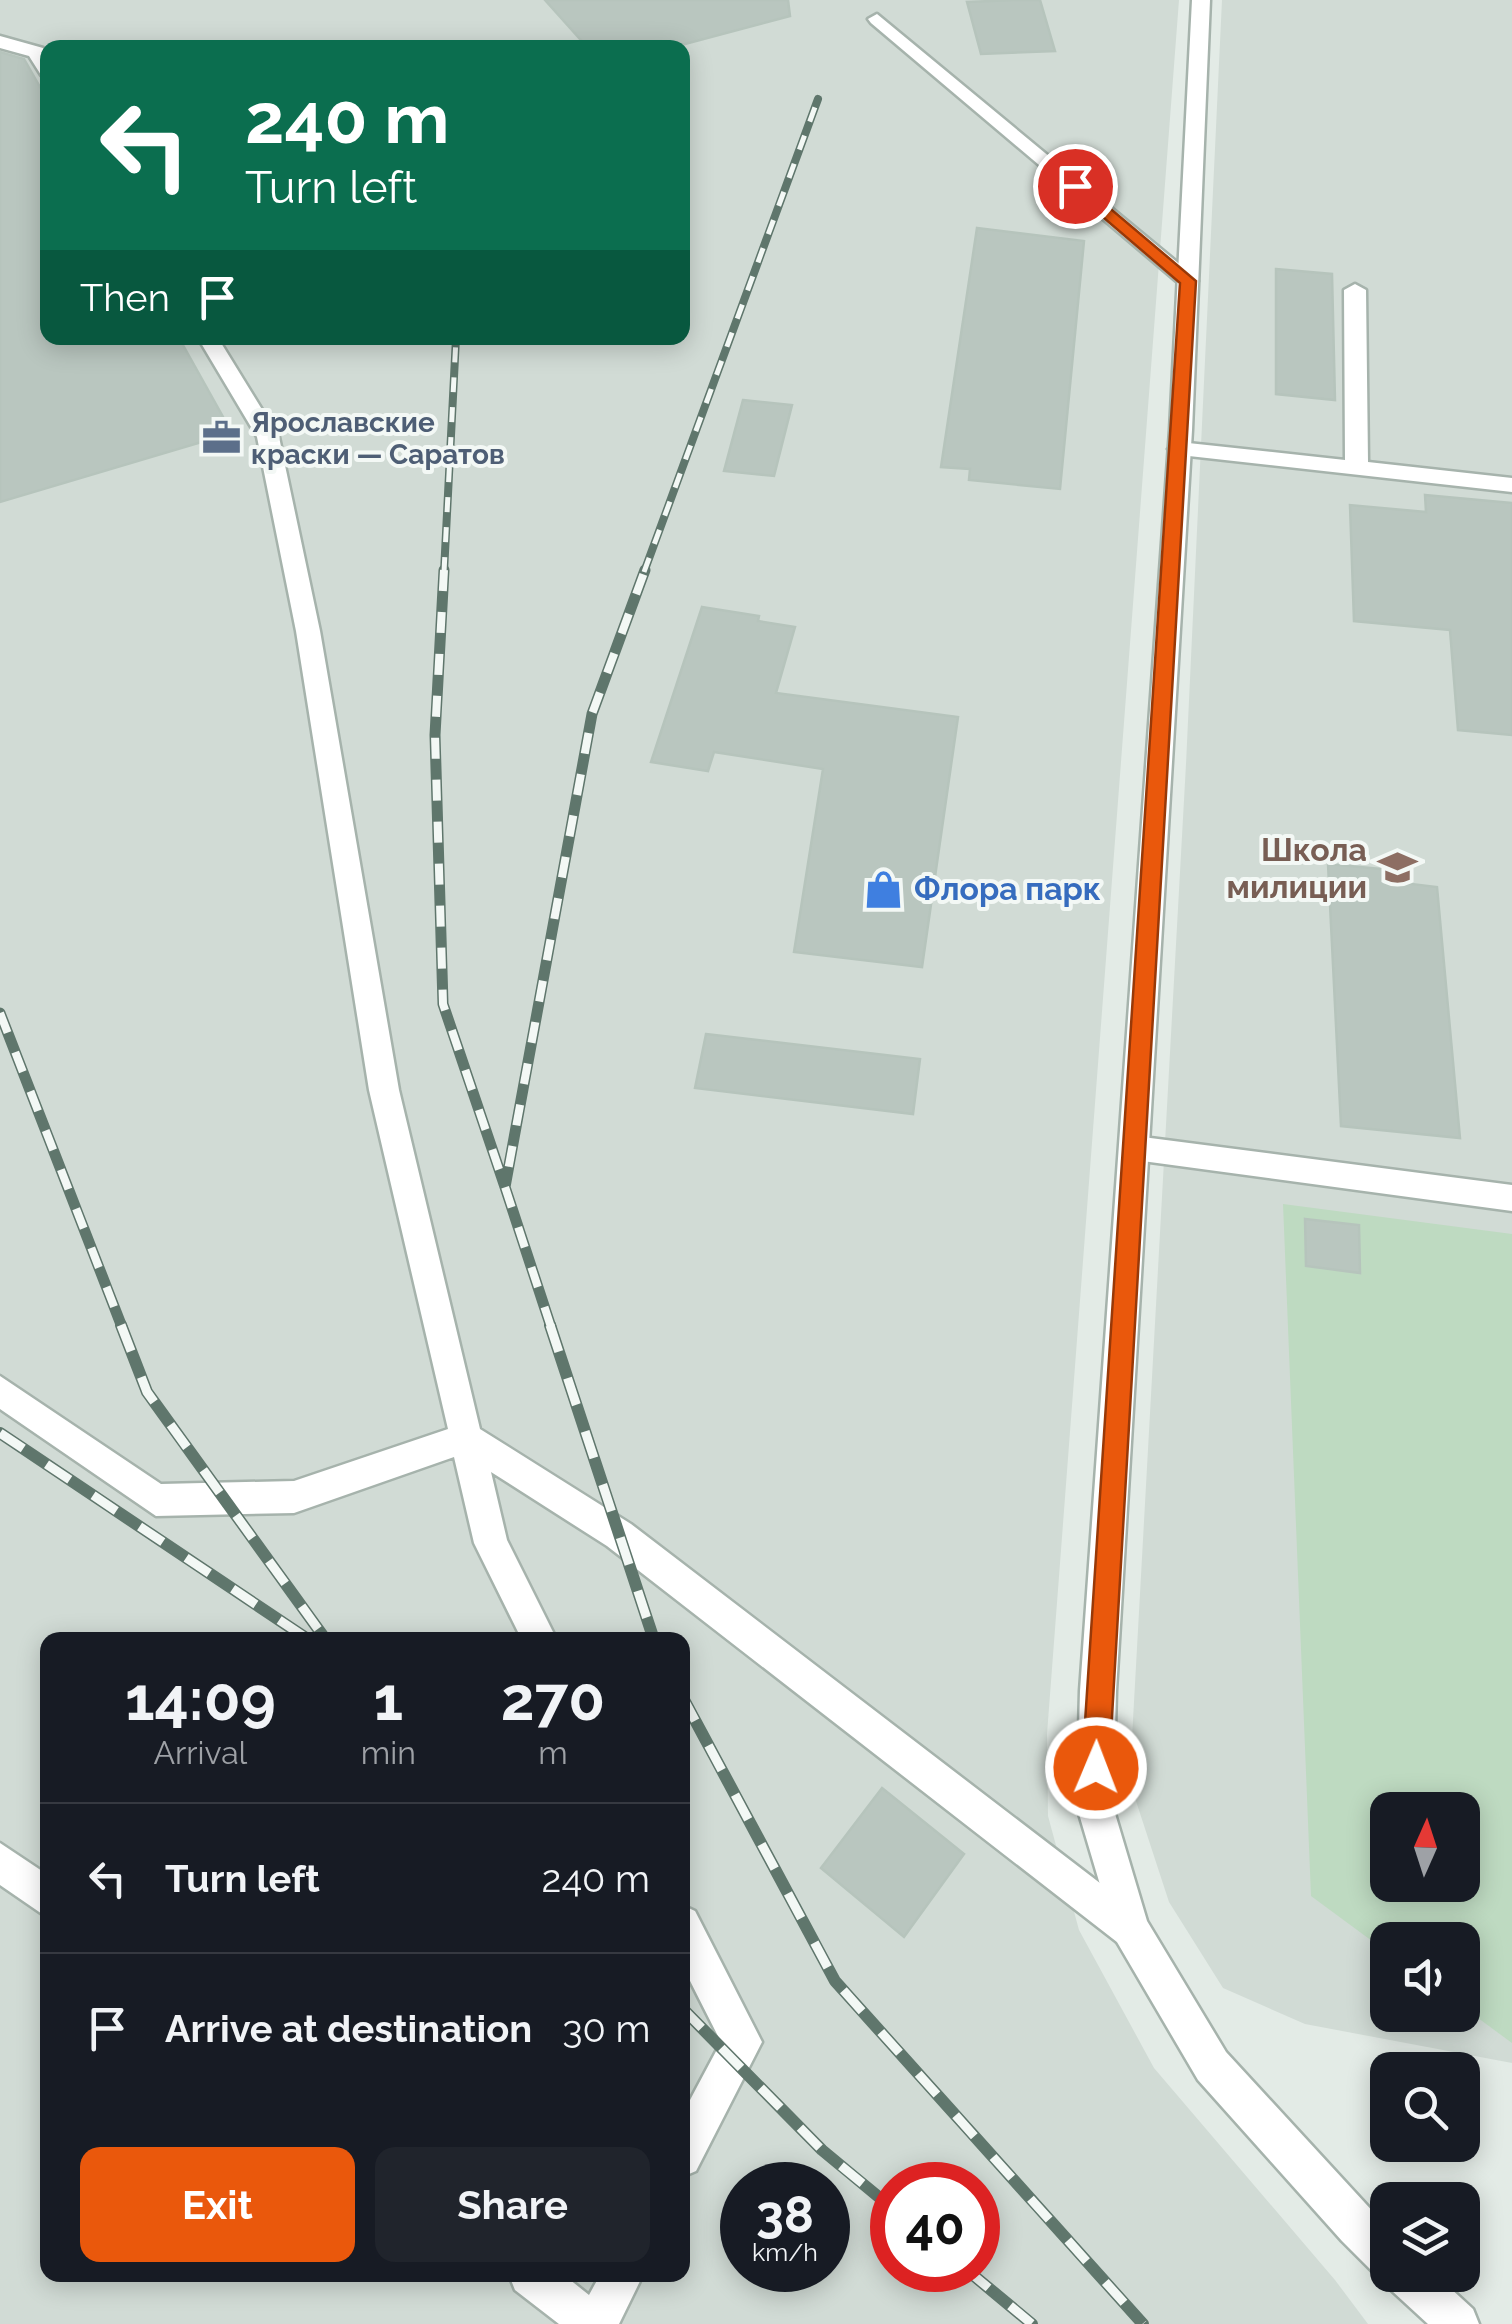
<!DOCTYPE html>
<meta charset="utf-8">
<style>
:root{--surface:#171b24;--page:#20242c;--text:#f1f3f6;--muted:#9ea1a6;--line:#363941;--accent:#ea580c}
body{margin:0;font-family:Raleway,sans-serif;background:var(--page);color:var(--text);height:100vh;display:flex;flex-direction:column;font-size:38px;white-space:nowrap}
*{box-sizing:border-box;margin:0}
p{font-size:32px;color:var(--muted)}
.icon{flex:none;width:55px;height:55px;fill:none;stroke:currentColor;stroke-width:2;stroke-linecap:round;stroke-linejoin:round}
.map{position:relative;flex:1;overflow:hidden}
.panel{position:absolute;left:40px;top:1632px;width:650px;height:650px;display:flex;flex-direction:column;background:var(--surface);border-radius:20px;box-shadow:0 5px 25px #0003}
.panel>*{flex:none}
.banner{position:absolute;left:40px;top:40px;width:650px;height:305px;border-radius:20px;box-shadow:0 5px 25px #0003;background:#0b6e4f;color:#fff;overflow:hidden}
.needle{width:65px;rotate:3deg}
.fabs{position:absolute;left:1370px;top:1792px;display:grid;gap:20px}
.fabs a{display:grid;place-items:center;width:110px;height:110px;border-radius:20px;background:var(--surface);box-shadow:0 5px 25px #0003;font-size:50px}
.speed{position:absolute;left:720px;top:2162px;display:flex;gap:20px;font-size:50px;font-weight:700;text-align:center}
.speed>*{display:grid;place-content:center;width:130px;height:130px;border-radius:50%;background:var(--surface);box-shadow:0 5px 25px #0003;line-height:1}
.speed small{font-size:25px;font-weight:400}
.speed .limit{border:15px solid #d22;background:#fff;color:#111}
.pin{position:absolute;display:grid;place-items:center;width:85px;height:85px;color:#fff;margin:-42px;border:5px solid #fff;border-radius:50%;box-shadow:0 2px 10px #0007}
.me{position:absolute;width:110px;margin:-55px;rotate:1deg;stroke-linejoin:round;filter:drop-shadow(0 0 8px #0008)}
.turn{display:flex;align-items:center;gap:35px;height:210px;padding:0 40px;font-size:45px}
.turn .icon{width:130px;height:130px;stroke-width:2.5}
.turn b{display:block;font-size:70px;line-height:85px}
.then{display:flex;align-items:center;height:95px;padding:0 40px;background:#0003;gap:20px;font-size:38px}
.eta{display:flex;justify-content:space-evenly;align-items:center;height:170px;text-align:center}
.eta b{font-size:60px;font-weight:700;line-height:70px}
.action{display:flex;gap:20px;margin-top:auto;padding:20px 40px}
.action a{flex:1;height:115px;border-radius:20px;background:var(--accent);color:#fff;font-size:40px;font-weight:700;line-height:115px;text-align:center}
.action a+a{background:var(--page);color:var(--text)}
ul{padding:0;list-style:none}
li{display:flex;align-items:center;gap:30px;height:150px;padding:0 40px;border-top:2px solid var(--line)}
li div{flex:1}
li b{display:block;font-size:38px}
li em{font-style:normal}
.map>svg:first-child{display:block}
.built{fill:#d1dbd5;fill-rule:evenodd}
.green{fill:#bedac1;fill-rule:evenodd}
.building{fill:#b9c6bf;stroke:#b6c4bc;stroke-width:2.5}
.lines{fill:none;stroke-linecap:round;stroke-linejoin:round}
.service-casing{stroke:#a6b3ac;stroke-width:5}
.tertiary-casing{stroke:#a6b3ac;stroke-width:5}
.service{fill:#fff;fill-rule:evenodd}
.tertiary{fill:#fff;fill-rule:evenodd}
.rail-far2-casing{stroke:#5f766c;stroke-width:8}
.rail-far1-casing{stroke:#5f766c;stroke-width:11}
.rail-casing{stroke:#5f766c;stroke-width:12}
.rail-far2{stroke:#f3f8f5;stroke-width:5;stroke-dasharray:15;stroke-linecap:butt}
.rail-far1{stroke:#f3f8f5;stroke-width:8;stroke-dasharray:21;stroke-linecap:butt}
.rail{stroke:#f3f8f5;stroke-width:9;stroke-dasharray:28;stroke-linecap:butt}
.route{fill:#ea580c;stroke:#983908;stroke-width:2.5}
.labels{text-anchor:middle;stroke-width:8;stroke-linejoin:round;paint-order:stroke}
.far-service-label{font-size:28px;font-weight:bold;fill:#4e5e75;stroke:#f3f8f5;text-anchor:start}
.education-label{font-size:32px;font-weight:bold;fill:#785e54;stroke:#f3f8f5;text-anchor:end}
.shop-label{font-size:32px;font-weight:bold;fill:#366cbe;stroke:#f3f8f5;text-anchor:start}
</style>
<div class="map">
<svg width="1512" height="2324" viewBox="0 0 1512 2324">
<rect width="100%" height="100%" fill="#e3ebe6"/>
<path class="built" d="M0,0H1179L1047,1734L1048,1816L1079,1930L1154,2068L1335,2280L1368,2324H0ZM48,48H682V338H48ZM48,1640H682V2275H48ZM742,2185H828V2270H742ZM892,2185H978V2270H892Z
M1222,0H1512V2063L1305,2024L1223,1988L1169,1902L1135,1798L1132,1738L1186,764ZM1388,1810H1462V1885H1388ZM1388,1940H1462V2015H1388Z"/>
<path class="green" d="M1283,1204L1512,1234V2043L1463,2007L1462,1940H1388L1387,1952L1311,1896ZM1388,1810H1462V1885H1388Z"/>
<path class="building" d="M545,0H788L790,16L670,48H588Z
M1014,0H1040L1055,51L981,54L967,2Z
M0,52L24,59L48,101V338H179L232,433L0,502Z
M977,228L1084,241L1060,489L969,480L970,469L941,467Z
M1276,269L1332,274L1335,400L1276,394Z
M743,400L792,405L774,476L724,471Z
M1425,495L1512,503V735L1458,730L1450,630L1354,621L1350,505L1426,512Z
M702,607L759,616L758,621L795,627L776,693L958,717L922,967L794,952L823,769L714,752L708,771L651,762Z
M1328,864L1402,871L1403,883L1437,887L1460,1138L1341,1126Z
M706,1034L920,1059L913,1114L695,1088Z
M1305,1219L1359,1225L1360,1273L1306,1266Z
M882,1788L964,1854L904,1937L821,1868Z"/>
<g class="lines">
<defs>
<path id="service" d="M877,14L1195,277L1198,281L1195,285H1181L871,23L868,19Z
M0,36L43,48L48,55V77L41,75L29,56L0,48Z
M1355,284L1366,290L1368,462L1512,478V492L1171,454L1168,449L1179,442L1345,460L1344,290Z
M198,338H218L279,437L320,631L399,1090L480,1429L631,1524L1143,1916L1149,1929L1143,1942L1130,1948L1117,1942L607,1546L491,1472L507,1540L557,1640H522L474,1543L454,1457L294,1513L156,1516L0,1409V1376L161,1484L294,1481L448,1429L369,1090L296,631L257,437Z
M1135,1136L1512,1185V1211L1135,1160L1124,1157L1120,1148L1124,1139Z
M0,1843L48,1875V1918L0,1885Z
M682,1905L695,1911L762,2042L696,2171L682,2177V2115L721,2042L682,1965Z
M509,2275H564L589,2295L600,2275H643L619,2324H559L515,2290Z"/>
<path id="tertiary" d="M1192,0H1210L1192,430L1116,1691L1113,1807L1147,1921L1226,2052L1388,2228V2275H1436L1473,2309L1479,2324H1428L1391,2290L1386,2277L1373,2272L1342,2241L1198,2080L1117,1942L1077,1807L1080,1691L1170,430Z"/>
</defs>
<use href="#service" class="service-casing"/>
<use href="#tertiary" class="tertiary-casing"/>
<use href="#service" class="service"/>
<use href="#tertiary" class="tertiary"/>
<defs>
<path id="rail-far2" d="M444,572L456,338
M644,572L818,99"/>
<path id="rail-far1" d="M444,570L435,735L443,1004L505,1187
M0,1013L122,1327
M551,1327L505,1187L592,714L645,570"/>
<path id="rail" d="M121,1325L147,1392L326,1640
M550,1325L654,1640
M0,1433L309,1640
M682,1696L835,1981L1143,2324
M682,2008L822,2150L892,2208
M967,2270L1032,2324"/>
</defs>
<use href="#rail-far2" class="rail-far2-casing"/>
<use href="#rail-far1" class="rail-far1-casing"/>
<use href="#rail" class="rail-casing"/>
<use href="#rail-far2" class="rail-far2"/>
<use href="#rail-far1" class="rail-far1"/>
<use href="#rail" class="rail"/>
</g>
<path class="route" d="M1070,183H1080L1196,281L1109,1768L1105,1778L1096,1782L1086,1778L1082,1768L1180,283L1070,189Z"/>
<defs>
<symbol id="office-bare" viewBox="-9 -9 18 18"><path d="M-6-3h4V-5.5h4V-3h4V5H-6ZM-1-4.5V-3h2v-1.5ZM-6 0V1H6V0Z" fill="#5c6f8a" stroke="#f3f8f5" stroke-width="2.5" paint-order="stroke"/></symbol>
<symbol id="university-bare" viewBox="-9 -9 18 18"><path d="M0-5L7-2L0 1L-7-2ZM-4 1L0 2.5L4 1V4Q0 6-4 4Z" fill="#8d6e63" stroke="#f3f8f5" stroke-width="2.5" paint-order="stroke"/></symbol>
<symbol id="shop-bare" viewBox="-9 -9 18 18"><path d="M-5-2.5h2.3a2.7 3.5 0 0 1 5.4 0H5L5.5 6h-11ZM-1.5-2.5h3a1.5 2.3 0 0 0-3 0Z" fill="#3f7fe0" stroke="#f3f8f5" stroke-width="2.5" paint-order="stroke"/></symbol>
</defs>
<g fill-rule="evenodd">
<use href="#office-bare" x="194" y="410" width="55" height="55"/>
<use href="#university-bare" x="1370" y="840" width="55" height="55"/>
<use href="#shop-bare" x="856" y="862" width="55" height="55"/>
</g>
<g class="labels">
<g class="far-service-label">
<text x="251" y="432">Ярославские<tspan x="251" dy="32">краски — Саратов</tspan></text>
</g>
<g class="education-label">
<text x="1367" y="861">Школа<tspan x="1367" dy="37">милиции</tspan></text>
</g>
<g class="shop-label">
<text x="914" y="900">Флора парк</text>
</g>
</g>
</svg>
<div class="fabs">
<a><svg class="needle" viewBox="-14 -14 28 28"><path d="M0-13l5 13h-10z" fill="#e53935"/><path d="M0 13l5-13h-10z" fill="#9ea1a6"/></svg></a>
<a><svg class="icon" aria-label="sound" viewBox="0 0 24 24"><path d="M4 9h4l5-4v14l-5-4H4zM17 9q2 3 0 6"/></svg></a>
<a><svg class="icon" aria-label="search" viewBox="0 0 24 24"><circle cx="10" cy="10" r="6"/><path d="M15 15l6 6"/></svg></a>
<a><svg class="icon" aria-label="layers" viewBox="0 0 24 24"><path d="M12 4l9 5-9 5-9-5zM3 14l9 5 9-5"/></svg></a>
</div>
<div class="speed"><div>38<small>km/h</small></div><div class="limit">40</div></div>
<div class="pin" style="left:1075px;top:186px;background:#d93025"><svg class="icon" aria-label="arrive" viewBox="0 0 24 24"><path d="M6 21V4h12l-3 4 3 4H6"/></svg></div>
<svg class="me" style="left:1096px;top:1768px" viewBox="-20 -20 40 40"><circle r="17" fill="#ea580c" stroke="#fff" stroke-width="3"/><path d="M0-11L8 9 0 5-8 9z" fill="#fff"/></svg>
<div class="banner">
<div class="turn"><svg class="icon" aria-label="left" viewBox="0 0 24 24"><path d="M17 20v-9H6M10 6l-5 5 5 5"/></svg><div><b>240 m</b>Turn left</div></div>
<div class="then">Then<svg class="icon" aria-label="arrive" viewBox="0 0 24 24"><path d="M6 21V4h12l-3 4 3 4H6"/></svg></div>
</div>
<section class="panel">
<div class="eta">
<div><b>14:09</b><p>Arrival</p></div>
<div><b>1</b><p>min</p></div>
<div><b>270</b><p>m</p></div>
</div>
<ul>
<li><svg class="icon" aria-label="left" viewBox="0 0 24 24"><path d="M17 20v-9H6M10 6l-5 5 5 5"/></svg><div><b>Turn left</b></div><em>240 m</em></li>
<li><svg class="icon" aria-label="arrive" viewBox="0 0 24 24"><path d="M6 21V4h12l-3 4 3 4H6"/></svg><div><b>Arrive at destination</b></div><em>30 m</em></li>
</ul>
<div class="action"><a>Exit</a><a>Share</a></div>
</section>
</div>
